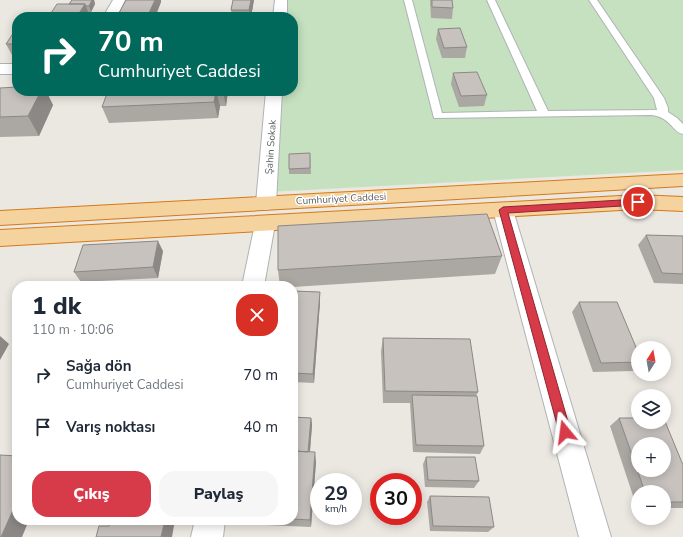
<!DOCTYPE html>
<html lang="tr">
<meta charset="utf-8">
<style>
:root{--surface:#fff;--page:#f6f6f7;--text:#1f2937;--muted:#747a83;--accent:#d73b4a}
body{margin:0;font-family:"Nunito Sans",sans-serif;background:var(--page);color:var(--text);height:100vh;display:flex;flex-direction:column;font-size:15px;white-space:nowrap}
*{box-sizing:border-box;margin:0}
p{font-size:13px;color:var(--muted)}
.icon{flex:none;width:22px;height:22px;fill:none;stroke:currentColor;stroke-width:2;stroke-linecap:round;stroke-linejoin:round}
.map{position:relative;flex:1;overflow:hidden}
.details{position:absolute;left:12px;top:281px;width:286px;height:244px;display:flex;flex-direction:column;background:var(--surface);border-radius:16px;box-shadow:0 2px 10px #0003}
.details>*{flex:none}
.top-card{position:absolute;left:12px;top:12px;width:286px;height:84px;border-radius:16px;box-shadow:0 2px 10px #0003;background:#00695c;color:#fff;overflow:hidden}
.needle{width:26px;rotate:11deg}
.buttons{position:absolute;left:631px;top:341px;display:grid;gap:8px}
.buttons a{display:grid;place-items:center;width:40px;height:40px;border-radius:50%;background:var(--surface);box-shadow:0 2px 10px #0003;font-size:20px}
.speed{position:absolute;left:310px;top:473px;display:flex;gap:8px;font-size:20px;font-weight:700;text-align:center}
.speed>*{display:grid;place-content:center;width:52px;height:52px;border-radius:50%;background:var(--surface);box-shadow:0 2px 10px #0003;line-height:1}
.speed small{font-size:10px;font-weight:400}
.speed .limit{border:6px solid #d22;background:#fff;color:#111}
.pin{position:absolute;display:grid;place-items:center;width:34px;height:34px;color:#fff;margin:-17px;border:2px solid #fff;border-radius:50%;box-shadow:0 1px 4px #0007}
.me{position:absolute;width:44px;margin:-22px;rotate:344deg;stroke-linejoin:round;filter:drop-shadow(0 0 3px #0008)}
.turn{display:flex;align-items:center;gap:14px;height:84px;padding:0 20px;font-size:18px}
.turn .icon{width:52px;height:52px;stroke-width:2.5}
.turn b{display:block;font-size:28px;line-height:34px}
.round{display:grid;place-items:center;flex:none;width:42px;height:42px;border-radius:16px;background:var(--page)}
.head{display:flex;align-items:center;justify-content:space-between;height:68px;padding:0 20px}
h1{font-size:24px;font-weight:800;line-height:30px}
.action{display:flex;gap:8px;margin-top:auto;padding:8px 20px}
.action a{flex:1;height:46px;border-radius:16px;background:var(--accent);color:#fff;font-size:16px;font-weight:800;line-height:46px;text-align:center}
.action a+a{background:var(--page);color:var(--text)}
ul{padding:0;list-style:none}
li{display:flex;align-items:center;gap:12px;height:52px;padding:0 20px}
li div{flex:1}
li b{display:block;font-size:15px}
li em{font-style:normal}
.map>svg:first-child{display:block}
.green{fill:#c5e1c0}
.lines{fill:none;stroke-linecap:round;stroke-linejoin:round}
.service-casing{stroke:#afb3b6;stroke-width:2}
.minor-casing{stroke:#afb3b6;stroke-width:2}
.trunk-casing{stroke:#d77916;stroke-width:2}
.service{fill:#fff;fill-rule:evenodd}
.minor{fill:#fff;fill-rule:evenodd}
.trunk{fill:#f4d39e;fill-rule:evenodd}
.wall{fill:#aba7a3}
.shaded-wall{fill:#8b8885}
.building{fill:#c7c2be;stroke:#8b8885;fill-rule:evenodd}
.route{fill:#d73b4a;stroke:#8c2630}
.labels{text-anchor:middle;stroke-width:3;stroke-linejoin:round;paint-order:stroke}
.street-label{font-size:10px;fill:#5a5e61;stroke:#fff}
</style>
<div class="map">
<svg width="683" height="537" viewBox="0 0 683 537">
<rect width="100%" height="100%" fill="#ebe7e1"/>
<path class="green" d="M281,0H683V170L267,192L274,91H293V17H280Z"/>
<g class="lines">
<defs>
<path id="service" d="M404,0H412L442,113L537,111L487,0H495L548,111L657,110L654,98L589,0H597L664,98L668,108V112L677,118L683,124V134C672,132 671,117 651,115L434,118Z"/>
<path id="minor" d="M113,0H125L117,17H103Z
M275,0H287V17H273Z
M0,64H17V74H0Z
M266,91H282L276,203L273,208L266,210L259,208L256,203Z
M503,203L510,205L513,210L611,537H579L493,210L496,205Z
M265,216L272,219L275,224L264,286H242L255,224L258,219Z
M195,520H225L223,537H191Z"/>
<path id="trunk" d="M683,174V186L0,225V211Z
M638,195L683,197V211L638,209L0,246V230Z"/>
</defs>
<use href="#service" class="service-casing"/>
<use href="#minor" class="minor-casing"/>
<use href="#trunk" class="trunk-casing"/>
<use href="#service" class="service"/>
<use href="#minor" class="minor"/>
<use href="#trunk" class="trunk"/>
</g>
<path class="wall" d="M72,0H95H94L95,4L91,12H88L89,14L87,17H50L49,16L69,4Z
M126,0H161V2L155,17H121L119,13Z
M254,0L251,17H232L231,10Z
M430,0H452L453,8L452,19L431,18Z
M438,29L467,47L465,58H442L436,39Z
M17,32V54L12,55L6,44Z
M453,73L487,95L484,106L459,107L451,84Z
M0,88L17,91H46L53,105L39,136L0,137Z
M108,91H228L226,106H220L218,118L109,123L102,107Z
M310,153L311,174H289V169Z
M646,235L683,236V284L654,283L638,245Z
M163,251L158,278L81,282L74,272Z
M502,256L495,274L293,287V286H280L278,270Z
M293,291L320,292V302L314,383L293,382Z
M579,302L638,352V367L633,371L593,372L572,312Z
M383,338L478,392L476,396L484,446L480,454L413,452L410,403H383L381,351Z
M293,417L311,418L312,425L310,452L316,462L311,527L242,524L240,520H293Z
M619,418L683,465V508H664V492H638V508H637L610,426Z
M426,457L479,481L474,488L425,487L423,464Z
M430,496L494,527L488,532L430,531L427,502Z"/>
<path class="shaded-wall" d="M92,0H94L95,4L91,12L89,6Z
M155,0H161V2L155,17H150L149,13Z
M251,0H254L251,17H250L249,10Z
M85,4L89,14L87,17H79L78,15Z
M41,91H46L53,105L39,136L28,116Z
M216,91L220,106L218,118L214,102Z
M223,91H228L226,106Z
M158,241L163,251L158,278L153,267Z
M320,292V302L314,383L313,374Z
M0,336L9,344L0,360Z
M311,418L312,425L309,462L308,455Z
M315,452L316,462L311,527L310,520Z
M17,501V520H29L22,537H1Z
M165,520H175L172,537H161Z"/>
<path class="building" d="M72,0H92L89,6H86L85,4H69Z
M126,0H155L149,13H119Z
M233,0H251L249,10H231Z
M432,0H452L453,8L432,7Z
M57,4H85L78,15L49,16Z
M460,28L467,47L444,48L438,29Z
M14,32H17V44H6Z
M477,72L487,95L461,96L453,73Z
M17,87V91H41L28,116L0,117V88Z
M108,91H216L214,102L102,107Z
M310,153V168L289,169V154Z
M487,214L502,256L278,270V226Z
M646,235L683,236V274L662,273Z
M158,241L153,267L74,272L83,245Z
M293,291L320,292L313,374L293,373Z
M579,302H617L638,352V362L601,363Z
M383,338L470,339L478,392L385,391Z
M412,395L477,396L484,446L416,445Z
M293,417L311,418L308,452L293,451Z
M619,418H638V422H664V419L683,465V502H664V492H645ZM638,444H664V470H638Z
M293,451L315,452L310,520L293,519Z
M0,455L17,456V501L1,537H0Z
M426,457H475L479,481L428,480Z
M430,496L489,497L494,527L433,526Z
M111,520H165L161,537H96L99,526H109Z"/>
<path class="route" d="M638,199L642,202L638,205L508,213L571,432L569,436L565,437L561,436L559,432L499,210L503,207Z"/>
<g class="labels">
<g class="street-label">
<text transform="translate(270 147) rotate(-86)" y="4">Şahin Sokak</text>
<text transform="translate(341 198) rotate(-3)" y="4">Cumhuriyet Caddesi</text>
</g>
</g>
</svg>
<div class="buttons">
<a><svg class="needle" viewBox="-14 -14 28 28"><path d="M0-13l5 13h-10z" fill="#e53935"/><path d="M0 13l5-13h-10z" fill="#747a83"/></svg></a>
<a><svg class="icon" aria-label="layers" viewBox="0 0 24 24"><path d="M12 4l9 5-9 5-9-5zM3 14l9 5 9-5"/></svg></a>
<a>+</a>
<a>−</a>
</div>
<div class="speed"><div>29<small>km/h</small></div><div class="limit">30</div></div>
<div class="pin" style="left:638px;top:202px;background:#d93025"><svg class="icon" aria-label="arrive" viewBox="0 0 24 24"><path d="M6 21V4h12l-3 4 3 4H6"/></svg></div>
<svg class="me" style="left:565px;top:432px" viewBox="-20 -20 40 40"><path d="M0-17L14 15 0 8-14 15z" fill="#d73b4a" stroke="#fff" stroke-width="4"/></svg>
<div class="top-card">
<div class="turn"><svg class="icon" aria-label="right" viewBox="0 0 24 24"><path d="M7 20v-9h11M14 6l5 5-5 5"/></svg><div><b>70 m</b>Cumhuriyet Caddesi</div></div>
</div>
<section class="details">
<div class="head"><div><h1>1 dk</h1><p>110 m · 10:06</p></div><a class="round" style="background:#d93025;color:#fff"><svg class="icon" aria-label="close" viewBox="0 0 24 24"><path d="M6 6l12 12M18 6L6 18"/></svg></a></div>
<ul>
<li><svg class="icon" aria-label="right" viewBox="0 0 24 24"><path d="M7 20v-9h11M14 6l5 5-5 5"/></svg><div><b>Sağa dön</b><p>Cumhuriyet Caddesi</p></div><em>70 m</em></li>
<li><svg class="icon" aria-label="arrive" viewBox="0 0 24 24"><path d="M6 21V4h12l-3 4 3 4H6"/></svg><div><b>Varış noktası</b></div><em>40 m</em></li>
</ul>
<div class="action"><a>Çıkış</a><a>Paylaş</a></div>
</section>
</div>
